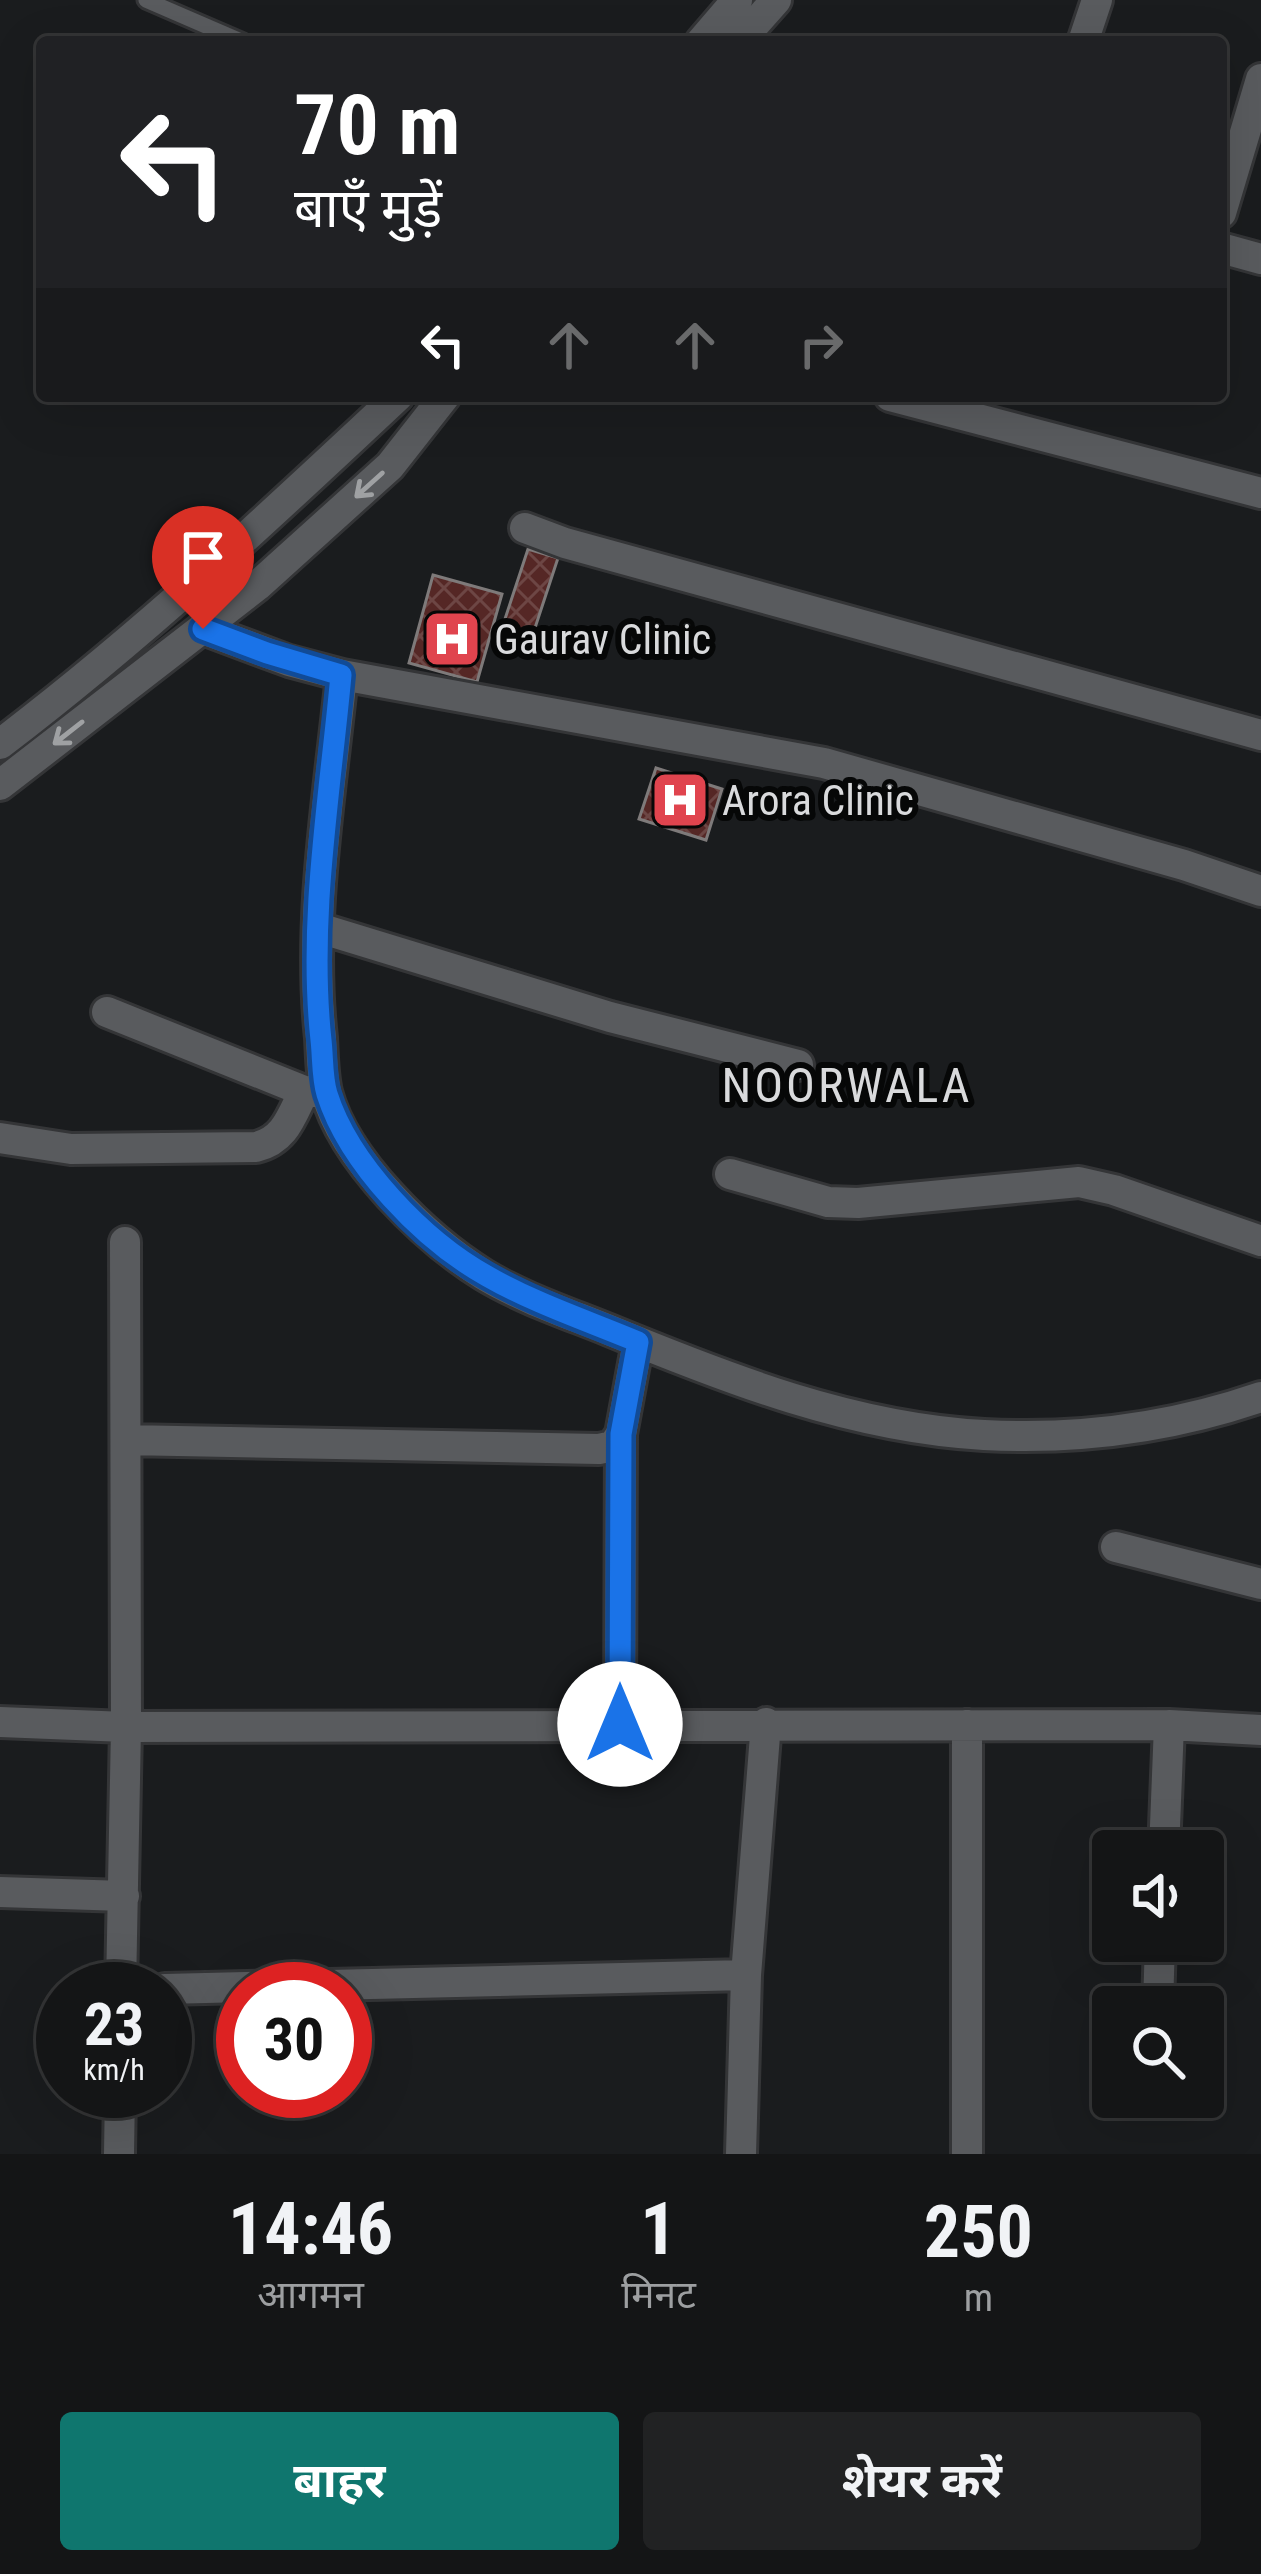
<!DOCTYPE html>
<html lang="hi">
<meta charset="utf-8">
<style>
:root{--surface:#141516;--page:#212223;--text:#f1f3f6;--muted:#9d9fa1;--line:#333435;--accent:#0f766e}
body{margin:0;font-family:"Roboto Condensed","Noto Sans Devanagari",sans-serif;background:var(--page);color:var(--text);height:100vh;display:flex;flex-direction:column;font-size:45px;white-space:nowrap}
*{box-sizing:border-box;margin:0}
p{font-size:39px;color:var(--muted)}
.icon{flex:none;width:66px;height:66px;fill:none;stroke:currentColor;stroke-width:2;stroke-linecap:round;stroke-linejoin:round}
.map{position:relative;height:2154px;overflow:hidden}
.drawer{display:flex;flex-direction:column;background:var(--surface);flex:1}
.drawer>*{flex:none}
.hud{position:absolute;left:36px;top:36px;width:1191px;height:366px;border-radius:12px;box-shadow:0 12px 48px #0002,0 0 0 3px var(--line);background:#202124;color:#fff;overflow:hidden}
.controls{position:absolute;left:1092px;top:1830px;display:grid;gap:24px}
.controls a{display:grid;place-items:center;width:132px;height:132px;border-radius:12px;background:var(--surface);box-shadow:0 12px 48px #0002,0 0 0 3px var(--line);font-size:60px}
.speed{position:absolute;left:36px;top:1962px;display:flex;gap:24px;font-size:60px;font-weight:700;text-align:center}
.speed>*{display:grid;place-content:center;width:156px;height:156px;border-radius:50%;background:var(--surface);box-shadow:0 12px 48px #0002,0 0 0 3px var(--line);line-height:1}
.speed small{font-size:30px;font-weight:400}
.speed .limit{border:18px solid #d22;background:#fff;color:#111}
.pin{position:absolute;display:grid;place-items:center;width:102px;height:102px;color:#fff;margin:-123px -51px;border-radius:50% 50% 50% 0;rotate:-45deg;box-shadow:0 0 12px #0007}
.pin .icon{rotate:45deg}
.me{position:absolute;width:132px;margin:-66px;rotate:0deg;stroke-linejoin:round;filter:drop-shadow(0 0 9px #0008)}
.turn{display:flex;align-items:center;gap:42px;height:252px;padding:0 60px;font-size:54px}
.turn .icon{width:156px;height:156px;stroke-width:2.5}
.turn b{display:block;font-size:84px;line-height:102px}
.lanes{display:flex;align-items:center;height:114px;padding:0 60px;background:#0003;justify-content:center;gap:60px;direction:ltr}
.lanes .off{opacity:.35}
.eta{display:flex;justify-content:space-evenly;align-items:center;height:204px;text-align:center}
.eta b{font-size:72px;font-weight:700;line-height:84px}
.button{display:flex;gap:24px;margin-top:auto;padding:24px 60px}
.button a{flex:1;height:138px;border-radius:12px;background:var(--accent);color:#fff;font-size:48px;font-weight:700;line-height:138px;text-align:center}
.button a+a{background:var(--page);color:var(--text)}
.map>svg:first-child{display:block}
.building{fill:url(#building-cross-hatch);stroke:#7e7a7a;stroke-width:3}
.lines{fill:none;stroke-linecap:round;stroke-linejoin:round}
.lane-casing{stroke:#343537;stroke-width:21}
.street-casing{stroke:#343537;stroke-width:36}
.secondary-casing{stroke:#343537;stroke-width:36}
.lane{stroke:#595b5e;stroke-width:15}
.street{stroke:#595b5e;stroke-width:30}
.secondary{stroke:#595b5e;stroke-width:30}
.oneway{stroke:#9fa1a3}
.route-casing{stroke:#114b97;stroke-width:30}
.route{stroke:#1a73e8;stroke-width:21}
.labels{text-anchor:middle;stroke-width:12;stroke-linejoin:round;paint-order:stroke}
.poi-label{font-size:42px;fill:#d9dadc;stroke:#060707;text-anchor:start}
.quarter-label{font-size:48px;letter-spacing:3px;fill:#d9dadc;stroke:#060707}
</style>
<div class="map">
<svg width="1261" height="2154" viewBox="0 0 1261 2154">
<defs>
<pattern id="building-cross-hatch" width="8" height="8" patternUnits="userSpaceOnUse" patternTransform="scale(3)"><rect width="8" height="8" fill="#552725"/><path d="M0 0l8 8M0 8l8-8" fill="none" stroke="#6d4644"/></pattern>
</defs>
<rect width="100%" height="100%" fill="#1a1c1e"/>
<path class="building" d="M528,549L558,558L533,634L503,625Z
M433,575L502,594L477,682L409,663Z
M656,768L722,789L706,840L639,819Z"/>
<g class="lines">
<defs>
<path id="lane" d="M146,0L243,42"/>
<path id="street" d="M1083,42L1097,0
M1221,213L1261,79
M1221,248L1261,259
M890,396L1261,493
M525,528L565,543L1261,735
M203,629L289,661L342,675L824,763L1184,865L1261,891
M342,675C330,794 308,918 321,1038C322,1055 322,1075 326,1092C344,1160 426,1239 484,1275C522,1298 567,1313 609,1330C728,1379 853,1428 984,1435C1079,1440 1171,1428 1261,1397
M319,928L610,1017L798,1065
M107,1012L304,1091
M0,1138L71,1149L256,1147C285,1140 291,1117 304,1091L326,1093
M730,1174L828,1202L858,1203L1079,1182L1114,1190L1261,1241
M126,1440L599,1449L613,1446L621,1434L638,1342
M1116,1547L1261,1584
M0,1722L126,1727L1169,1725L1261,1730
M620,1724L621,1434
M967,1725V2154
M1164,1851L1169,1725
M0,1892L124,1896
M121,1989L126,1727L125,1242
M165,1989L746,1975
M1158,2007L1160,1941
M119,2154L120,2091
M741,2154L746,1975L766,1723"/>
<path id="secondary" d="M701,42L737,0
M739,42L776,0
M0,744C141,637 269,517 398,396
M0,785L257,586L390,466L445,396"/>
</defs>
<use href="#lane" class="lane-casing"/>
<use href="#street" class="street-casing"/>
<use href="#secondary" class="secondary-casing"/>
<use href="#lane" class="lane"/>
<use href="#street" class="street"/>
<use href="#secondary" class="secondary"/>
</g>
<defs><path id="oneway-shaft" d="M-6 0H5M1.5-3L5.5 0L1.5 3" fill="none" stroke-width="1.6" stroke-linecap="round" stroke-linejoin="round" transform="scale(3)"/></defs>
<g class="oneway">
<use href="#oneway-shaft" transform="translate(369 485) rotate(138)"/>
<use href="#oneway-shaft" transform="translate(68 733) rotate(142)"/>
</g>
<g class="lines">
<defs>
<path id="route" d="M203,629L267,653L341,675C330,795 308,919 321,1040C323,1057 322,1078 327,1094C349,1164 424,1241 487,1276C534,1303 588,1321 638,1342L621,1434L620,1724"/>
</defs>
<use href="#route" class="route-casing"/>
<use href="#route" class="route"/>
</g>
<defs>
<symbol id="hospital-square" viewBox="-11 -11 22 22"><rect x="-9" y="-9" width="18" height="18" rx="4" fill="#e0444e" stroke="#060707"/><path d="M-5-5h3v3.5h4V-5h3V5h-3V1.5h-4V5h-3Z" fill="#fff"/></symbol>
</defs>
<g fill-rule="evenodd">
<use href="#hospital-square" x="419" y="606" width="66" height="66"/>
<use href="#hospital-square" x="647" y="767" width="66" height="66"/>
</g>
<g class="labels">
<g class="poi-label">
<text x="494" y="654">Gaurav Clinic</text>
<text x="722" y="815">Arora Clinic</text>
</g>
<g class="quarter-label">
<text x="847" y="1102">NOORWALA</text>
</g>
</g>
</svg>
<div class="controls">
<a><svg class="icon" aria-label="sound" viewBox="0 0 24 24"><path d="M4 9h4l5-4v14l-5-4H4zM17 9q2 3 0 6"/></svg></a>
<a><svg class="icon" aria-label="search" viewBox="0 0 24 24"><circle cx="10" cy="10" r="6"/><path d="M15 15l6 6"/></svg></a>
</div>
<div class="speed"><div>23<small>km/h</small></div><div class="limit">30</div></div>
<div class="pin" style="left:203px;top:629px;background:#d93025"><svg class="icon" aria-label="arrive" viewBox="0 0 24 24"><path d="M6 21V4h12l-3 4 3 4H6"/></svg></div>
<svg class="me" style="left:620px;top:1724px" viewBox="-20 -20 40 40"><circle r="19" fill="#fff"/><path d="M0-13L10 11 0 6-10 11z" fill="#1a73e8"/></svg>
<div class="hud">
<div class="turn"><svg class="icon" aria-label="left" viewBox="0 0 24 24"><path d="M17 20v-9H6M10 6l-5 5 5 5"/></svg><div><b>70 m</b>बाएँ मुड़ें</div></div>
<div class="lanes"><svg class="icon" aria-label="left" viewBox="0 0 24 24"><path d="M17 20v-9H6M10 6l-5 5 5 5"/></svg><svg class="icon off" aria-label="ahead" viewBox="0 0 24 24"><path d="M12 20V5M6 11l6-6 6 6"/></svg><svg class="icon off" aria-label="ahead" viewBox="0 0 24 24"><path d="M12 20V5M6 11l6-6 6 6"/></svg><svg class="icon off" aria-label="right" viewBox="0 0 24 24"><path d="M7 20v-9h11M14 6l5 5-5 5"/></svg></div>
</div>
</div>
<section class="drawer">
<div class="eta">
<div><b>14:46</b><p>आगमन</p></div>
<div><b>1</b><p>मिनट</p></div>
<div><b>250</b><p>m</p></div>
</div>
<div class="button"><a>बाहर</a><a>शेयर करें</a></div>
</section>
